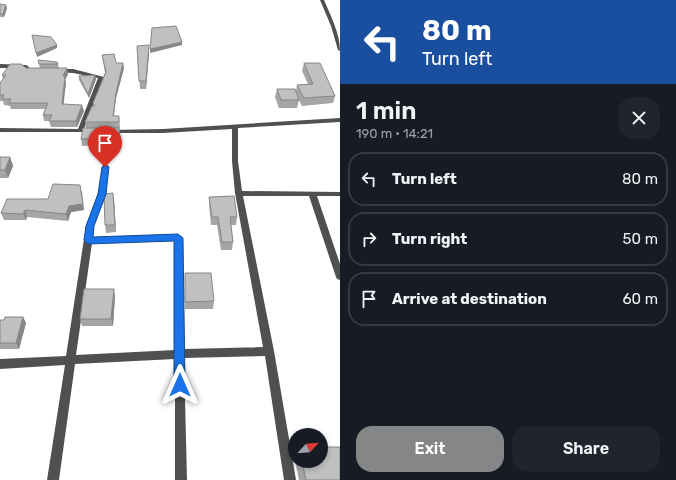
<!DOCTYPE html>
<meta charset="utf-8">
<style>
:root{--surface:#171b24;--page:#20242c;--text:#f1f3f6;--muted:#9ea1a6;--line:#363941;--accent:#858687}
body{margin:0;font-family:Rubik,sans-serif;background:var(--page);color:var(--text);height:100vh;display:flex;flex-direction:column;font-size:15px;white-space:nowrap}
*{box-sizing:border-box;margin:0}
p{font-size:13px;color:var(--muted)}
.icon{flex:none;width:22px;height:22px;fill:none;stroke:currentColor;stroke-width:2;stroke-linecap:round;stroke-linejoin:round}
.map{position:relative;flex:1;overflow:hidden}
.details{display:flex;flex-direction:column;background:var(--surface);width:336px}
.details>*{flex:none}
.top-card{background:#1a4fa0;color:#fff;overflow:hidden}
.needle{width:26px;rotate:64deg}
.tools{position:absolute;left:288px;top:428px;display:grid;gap:8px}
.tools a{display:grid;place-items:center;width:40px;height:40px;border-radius:50%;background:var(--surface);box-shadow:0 2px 6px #0003;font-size:20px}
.pin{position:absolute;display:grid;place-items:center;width:34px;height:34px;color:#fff;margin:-41px -17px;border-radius:50% 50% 50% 0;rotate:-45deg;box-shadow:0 0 4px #0007}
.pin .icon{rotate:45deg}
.me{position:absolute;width:44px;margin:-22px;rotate:0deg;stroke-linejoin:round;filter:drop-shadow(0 0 3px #0008)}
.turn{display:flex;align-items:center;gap:14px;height:84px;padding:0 16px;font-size:18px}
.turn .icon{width:52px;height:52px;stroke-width:2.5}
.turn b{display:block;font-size:28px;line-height:34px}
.round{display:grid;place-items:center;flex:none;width:42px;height:42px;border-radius:16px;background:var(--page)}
.summary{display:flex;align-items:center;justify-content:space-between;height:68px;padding:0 16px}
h1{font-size:24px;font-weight:600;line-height:30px}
.primary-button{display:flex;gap:8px;margin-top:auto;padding:8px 16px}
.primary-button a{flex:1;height:46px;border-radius:16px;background:var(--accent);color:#fff;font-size:16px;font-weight:600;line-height:46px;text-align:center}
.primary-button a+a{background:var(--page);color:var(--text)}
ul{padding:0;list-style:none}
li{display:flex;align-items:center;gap:12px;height:54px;margin:0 8px 6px;padding:0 8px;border:2px solid var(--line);border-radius:16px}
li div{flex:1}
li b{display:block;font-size:15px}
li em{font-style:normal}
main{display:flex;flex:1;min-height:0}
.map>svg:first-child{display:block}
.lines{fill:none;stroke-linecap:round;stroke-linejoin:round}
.street{fill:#505050;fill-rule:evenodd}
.wall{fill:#a5a5a5}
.shaded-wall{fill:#868686}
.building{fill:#c0c0c0;stroke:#868686}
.route{fill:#1a73e8;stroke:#114b97}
</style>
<main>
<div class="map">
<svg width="340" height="480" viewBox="0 0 340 480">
<rect width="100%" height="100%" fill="#fff"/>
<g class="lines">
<path class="street" d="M320,0H324C331,17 340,33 340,51L338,50L331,26Z
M0,64L26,65L28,66L30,69H35L38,71C35,74 29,73 26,72L24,68H0Z
M57,69H73L104,77L84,129L96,130V132H0V128L78,129L98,78L73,73L55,72V70Z
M340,118V122L238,128V161L242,191L340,192V196H317L340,264V280L337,279L336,277L309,196H243L274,351L296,480H284L265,356L184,358L187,480H175V359L75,364L59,480H47L65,365L0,369V359L66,356L86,226L98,193L103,165H107L108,167L106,193L94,226L92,237L178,235L182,238L184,349L263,347L235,193L232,161V129L163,133H109L106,131L107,130L163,129ZM174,241L175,350L76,355L92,243Z"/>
</g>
<path class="wall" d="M0,4L7,8L4,17H0Z
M137,46L149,53L146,89H140Z
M102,55L124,68L116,98L114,116H119L120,128H86L85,122L94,106L93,103L105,73Z
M38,60L58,64L59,68H40Z
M304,63L335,96L333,103L302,106L299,100L297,108H279L275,97L277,89L296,91L297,85L308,84L302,71Z
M26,68L68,74L65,80L66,82L63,104L84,111L77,127H51L49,121H44L43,115L45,109H11L10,106L4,105L3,101H0V83L3,79L2,75Z
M95,75L96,79L89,98L79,80V76Z
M119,128L121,144L82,146L81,139Z
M0,157H10L13,166L8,178H0Z
M82,191L84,210L71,212L68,221L27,217L26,220H4L1,213L48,199Z
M209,197L237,217L236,225H231L233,242L232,250H221L217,225H211L209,204Z
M114,200L116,232L106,233L105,225Z
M185,273L214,301L213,309H185Z
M115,296L113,326H82L80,319Z
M23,317L26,323L19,349H0V320H4Z
M295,461H321L340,480H299Z"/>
<path class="shaded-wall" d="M6,5L7,8L4,17L3,14Z
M182,42V45L150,53V49Z
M57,45V48L37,57L36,53Z
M149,45V53L146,89V81Z
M123,63L124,68L116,98L113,121V116L116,93Z
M67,68L68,74L65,80L66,82L63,110L62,104L63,76Z
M95,75L96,79L89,98L88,94Z
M82,105L84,111L77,127L76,121Z
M10,157L13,166L8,178L5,170Z
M80,185L84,210L71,212L68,221L66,214L69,206Z
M113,193L114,200L116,232L115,225Z
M25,210L27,217L26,220L23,214Z
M114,289L115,296L113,326L111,319Z
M23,317L26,323L19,349L16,343Z"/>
<path class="building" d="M0,4L6,5L3,14H0Z
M176,26L182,42L150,49L152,28Z
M32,35L51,37L57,45L36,53Z
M149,45L146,81H139L137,46Z
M114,54L116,63H123L116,93L113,116H119V122H85L92,106H95L93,103L106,72L102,55Z
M38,60L57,62L58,64H39Z
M304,63H320L335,96L304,98L297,85L313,84Z
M10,64H21L26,68H67L63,76H65L62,104L82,105L76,121H49L52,115H43L48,103H9L11,99H2L4,95H0V83L6,75H2Z
M95,75L88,94L79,76Z
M277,89H295L299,100H281Z
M83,128H119L120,138L81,139Z
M0,157H10L5,170H0Z
M53,184L80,185L83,204L69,206L66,214L25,210L23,214L1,213L7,199H48Z
M113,193L115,225H105L104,194Z
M234,196L237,217H230L233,242H222L218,217H212L209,197Z
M185,273H211L214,301L185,302Z
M84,289H114L111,319H80Z
M5,317H23L16,343H0V320H4Z
M321,447H340V480H306L302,461H321Z"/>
<path class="route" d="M105,164L109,167L106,194L94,226L93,237L178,234L183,238L185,385L184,389L180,391L175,389L174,385V241L88,244L84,240L86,226L98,194L102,167Z"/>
</svg>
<div class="tools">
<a><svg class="needle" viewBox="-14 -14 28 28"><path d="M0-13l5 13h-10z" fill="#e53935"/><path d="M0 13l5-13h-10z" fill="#9ea1a6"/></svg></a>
</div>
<div class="pin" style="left:105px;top:167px;background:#d93025"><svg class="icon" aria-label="arrive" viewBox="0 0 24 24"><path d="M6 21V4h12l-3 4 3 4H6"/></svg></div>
<svg class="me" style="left:180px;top:385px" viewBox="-20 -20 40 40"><path d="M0-17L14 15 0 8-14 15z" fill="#1a73e8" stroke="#fff" stroke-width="4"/></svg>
</div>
<section class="details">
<div class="top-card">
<div class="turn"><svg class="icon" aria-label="left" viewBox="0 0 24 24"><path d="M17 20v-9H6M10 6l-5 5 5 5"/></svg><div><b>80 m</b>Turn left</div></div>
</div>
<div class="summary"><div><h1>1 min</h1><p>190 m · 14:21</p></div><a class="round"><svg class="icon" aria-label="close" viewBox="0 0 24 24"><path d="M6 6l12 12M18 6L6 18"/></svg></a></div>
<ul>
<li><svg class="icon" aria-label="left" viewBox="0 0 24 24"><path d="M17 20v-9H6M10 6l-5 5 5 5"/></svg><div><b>Turn left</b></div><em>80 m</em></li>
<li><svg class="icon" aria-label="right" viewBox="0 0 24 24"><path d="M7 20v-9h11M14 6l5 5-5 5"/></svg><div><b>Turn right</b></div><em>50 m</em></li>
<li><svg class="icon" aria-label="arrive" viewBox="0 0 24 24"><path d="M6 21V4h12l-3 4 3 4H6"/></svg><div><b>Arrive at destination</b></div><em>60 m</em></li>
</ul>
<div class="primary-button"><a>Exit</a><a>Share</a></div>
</section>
</main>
